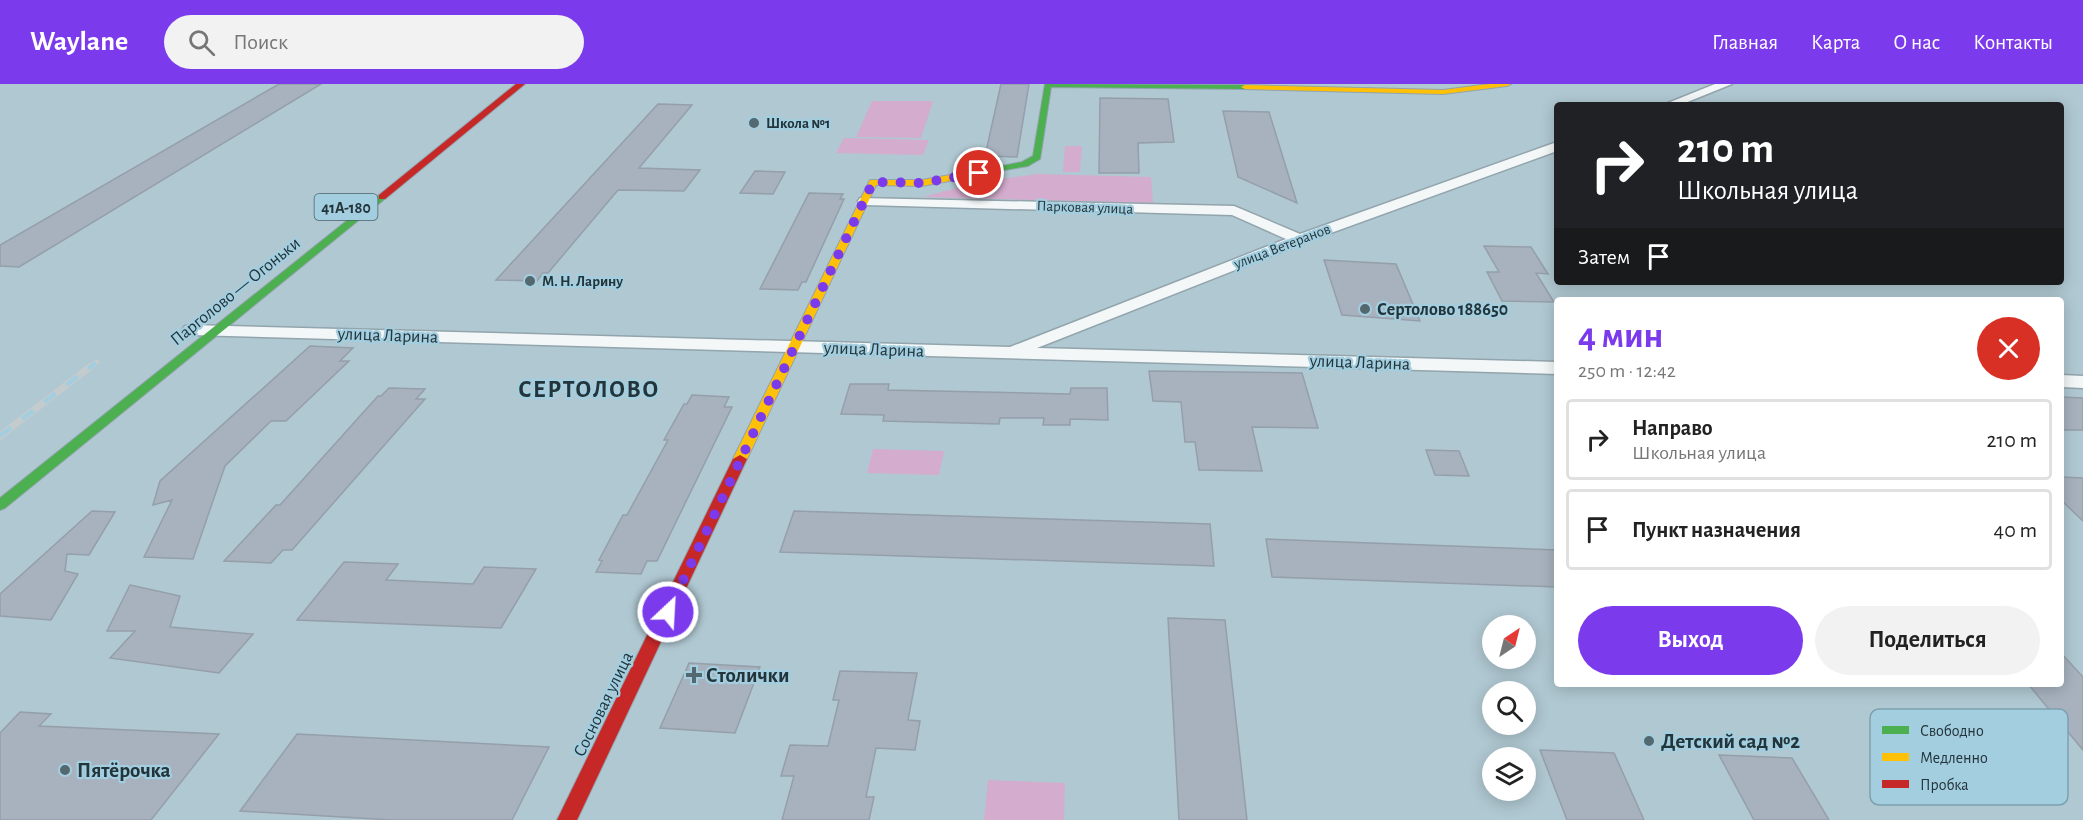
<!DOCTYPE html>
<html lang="ru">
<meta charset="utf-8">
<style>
:root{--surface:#fff;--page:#f2f2f2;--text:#222;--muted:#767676;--line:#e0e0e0;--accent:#7c3aed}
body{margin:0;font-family:"Alegreya Sans",sans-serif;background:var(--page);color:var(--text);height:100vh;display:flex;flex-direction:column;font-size:22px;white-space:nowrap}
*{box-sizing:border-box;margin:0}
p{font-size:20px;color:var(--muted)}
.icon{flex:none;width:33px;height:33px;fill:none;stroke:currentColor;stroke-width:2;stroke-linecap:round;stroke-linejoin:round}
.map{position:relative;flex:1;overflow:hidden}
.sheet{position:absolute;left:1554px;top:213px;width:510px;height:390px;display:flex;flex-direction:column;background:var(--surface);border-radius:6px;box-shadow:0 3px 15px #0003}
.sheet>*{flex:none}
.guide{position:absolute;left:1554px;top:18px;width:510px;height:183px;border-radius:6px;box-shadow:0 3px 15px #0003;background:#202124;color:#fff;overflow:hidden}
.needle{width:39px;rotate:35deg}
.controls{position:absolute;left:1482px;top:531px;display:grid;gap:12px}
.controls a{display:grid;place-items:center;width:54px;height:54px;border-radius:50%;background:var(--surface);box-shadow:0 3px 15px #0003;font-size:30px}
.pin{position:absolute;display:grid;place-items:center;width:51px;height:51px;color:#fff;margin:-26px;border:3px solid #fff;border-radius:50%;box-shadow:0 2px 6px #0007}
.me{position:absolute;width:66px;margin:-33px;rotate:25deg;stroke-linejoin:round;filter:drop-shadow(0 0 4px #0008)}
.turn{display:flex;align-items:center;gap:21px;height:126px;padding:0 24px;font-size:27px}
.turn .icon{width:78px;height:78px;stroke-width:2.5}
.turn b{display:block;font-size:42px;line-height:51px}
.then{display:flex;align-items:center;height:57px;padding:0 24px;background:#0003;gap:12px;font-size:22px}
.round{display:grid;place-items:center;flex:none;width:63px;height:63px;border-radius:32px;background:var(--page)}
.head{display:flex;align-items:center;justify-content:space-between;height:102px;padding:0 24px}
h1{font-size:36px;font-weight:600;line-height:45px;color:var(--accent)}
.action{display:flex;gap:12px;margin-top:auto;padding:12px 24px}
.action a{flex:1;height:69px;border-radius:36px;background:var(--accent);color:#fff;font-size:24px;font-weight:600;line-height:69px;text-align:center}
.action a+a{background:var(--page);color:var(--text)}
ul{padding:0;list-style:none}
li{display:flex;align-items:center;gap:18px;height:81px;margin:0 12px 9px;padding:0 12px;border:3px solid var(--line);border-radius:6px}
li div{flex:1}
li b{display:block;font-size:22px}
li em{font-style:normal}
header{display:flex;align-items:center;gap:36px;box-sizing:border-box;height:84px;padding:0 30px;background:var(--accent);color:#fff}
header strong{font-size:28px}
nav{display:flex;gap:33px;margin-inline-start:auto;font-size:21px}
.search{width:420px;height:54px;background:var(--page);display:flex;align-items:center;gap:15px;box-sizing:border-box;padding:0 21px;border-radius:33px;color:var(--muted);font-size:22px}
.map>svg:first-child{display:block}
.green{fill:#d4acce}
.building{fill:#a7b2be;stroke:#949faa;stroke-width:1.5}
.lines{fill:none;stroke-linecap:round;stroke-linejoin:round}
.street-casing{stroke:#92a4ac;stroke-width:3}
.fast-casing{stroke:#92a4ac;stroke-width:2}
.slow-casing{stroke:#92a4ac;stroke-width:2}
.jam-casing{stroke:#92a4ac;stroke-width:2}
.street{fill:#f3f7f8;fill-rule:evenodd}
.fast{fill:#4caf50;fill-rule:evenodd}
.slow{fill:#ffc107;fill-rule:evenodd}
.jam{fill:#c62828;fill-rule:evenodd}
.rail-far1-casing{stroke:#c4cbcd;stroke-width:5}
.rail-casing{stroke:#c4cbcd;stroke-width:7}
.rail-far1{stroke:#a3cedf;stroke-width:4;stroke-dasharray:10;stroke-linecap:butt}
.rail{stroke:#a3cedf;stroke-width:4.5;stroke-dasharray:14;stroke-linecap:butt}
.route{stroke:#7c3aed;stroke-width:10;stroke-dasharray:0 18}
.poi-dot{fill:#546870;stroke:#a3cedf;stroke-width:2}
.labels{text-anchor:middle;stroke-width:4.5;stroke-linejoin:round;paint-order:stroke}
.far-poi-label{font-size:15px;font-weight:bold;fill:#23343b;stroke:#a3cedf;text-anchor:start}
.far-street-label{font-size:15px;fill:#23343b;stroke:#a3cedf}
.shield{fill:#a3cedf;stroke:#49626c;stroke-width:1.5}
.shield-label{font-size:16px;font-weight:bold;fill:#23343b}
.street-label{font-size:18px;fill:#23343b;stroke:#a3cedf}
.poi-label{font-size:18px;font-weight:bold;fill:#23343b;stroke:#a3cedf;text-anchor:start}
.near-poi-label{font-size:21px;font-weight:bold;fill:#23343b;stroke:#a3cedf;text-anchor:start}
.district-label{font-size:24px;font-weight:bold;letter-spacing:1.5px;fill:#23343b;stroke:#a3cedf}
.key{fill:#a3cedf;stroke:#7da0ae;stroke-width:1.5}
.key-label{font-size:16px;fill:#23343b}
</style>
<header>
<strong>Waylane</strong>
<div class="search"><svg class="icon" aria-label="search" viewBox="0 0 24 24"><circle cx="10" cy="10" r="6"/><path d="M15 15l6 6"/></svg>Поиск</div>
<nav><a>Главная</a><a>Карта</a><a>О нас</a><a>Контакты</a></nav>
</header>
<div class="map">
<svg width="2083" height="736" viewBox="0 0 2083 736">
<rect width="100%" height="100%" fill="#b0c8d2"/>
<path class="green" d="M872,17H933L921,54L856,53Z
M844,54L929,56L923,71L836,69Z
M1065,62H1082L1080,88H1063Z
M1037,90L1151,93L1153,119L923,113L979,98Z
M873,365L944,367L939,391L867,389Z
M988,696L1065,699L1064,736H984Z"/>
<path class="building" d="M279,0H321L19,183L0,182V161Z
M1001,0H1029L1017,73L985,72Z
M1100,14L1168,15L1174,58L1138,59L1139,89H1099Z
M658,20L692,21L639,84L700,86L684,107L618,106L548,189H543L537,197L496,196Z
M1223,27L1269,28L1297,119L1238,93Z
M755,87L785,88L773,110L740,109Z
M809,109L843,110L840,115H844L806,198H802L798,206L760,205Z
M1484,162L1531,163L1548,190L1536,189L1554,218L1502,217L1487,188H1499Z
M1324,176L1396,180L1420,237L1342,231Z
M310,262L353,264L340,277H349L286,337H271L225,382L193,475L144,473L172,416L153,421L160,397Z
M1149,287L1302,289L1318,344L1252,343L1262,387L1199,386L1195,358H1185L1181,318L1153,317Z
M850,300H889L888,306L1070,310L1071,304H1107L1108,336L1070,335V341H1043L1044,334H1000L999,340L883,337L884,331L841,330Z
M389,304L425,305L416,315H425L292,466H283L271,479L224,477L276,421H280L378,312H381Z
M692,311L729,313L724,323H732L657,477H647L641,490L596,488L602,477L599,476L623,431H627L668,356H664L684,320H687Z
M2061,313L2083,314V346H2061Z
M1426,366L1459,367L1469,392L1435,391Z
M2061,393L2083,394V437L2061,416Z
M92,427L115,428L89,471L67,470L65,487L78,490L51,536L0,532V510Z
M794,427L1210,440L1214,482L780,468Z
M1266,455L1557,466V503L1272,493Z
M344,478L398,480L386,496L429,498L473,500L484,483L536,485L501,544L297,536Z
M130,501L180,512L170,543L253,550L219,589L110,574L135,547H107Z
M1168,534L1225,536L1247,736H1179Z
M2061,569L2083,593V666L2028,600H2061Z
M689,579L760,583L735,649L660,644Z
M840,587L917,589L908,636L920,637L915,666L876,664L866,713H874L869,736H782L794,692H781L790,661L828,662L839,616H833Z
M20,628L51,630L39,642L219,650L151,736H0V649Z
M297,650L549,663L512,736H392L240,727Z
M1540,666L1614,669L1644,736H1567Z
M1719,671L1792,674L1829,736H1754Z"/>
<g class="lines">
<defs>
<path id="street" d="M1715,0H1732L1680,21H1663Z
M1557,58V67L1306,158L1037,264L1557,278V290L191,251L185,250L182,246L185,242L191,241L1010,263L1286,155L1232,131L865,121L860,120L858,117L860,114L1234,122L1300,150Z
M2061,291L2083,292V304L2061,303Z"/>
<path id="fast" d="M1045,0L1245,1L1249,3L1245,5L1051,3L1040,75L1028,82L992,88V84L1022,78L1033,72Z
M379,111L387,113L5,424L0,426V414Z"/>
<path id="slow" d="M1489,0H1511L1507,2L1443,10L1245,5L1241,3L1245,1L1443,6Z
M995,83L1000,86L998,88L922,102L876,101L747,375L740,379L735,378L733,375L870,96H922Z"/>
<path id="jam" d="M516,0H525L385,115H379V111Z
M740,371L747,375L577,736H557L733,375Z"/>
</defs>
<use href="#street" class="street-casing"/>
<use href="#fast" class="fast-casing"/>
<use href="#slow" class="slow-casing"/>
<use href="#jam" class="jam-casing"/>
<use href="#street" class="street"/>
<use href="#fast" class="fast"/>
<use href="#slow" class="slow"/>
<use href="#jam" class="jam"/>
<defs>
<path id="rail-far1" d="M88,285L97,278"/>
<path id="rail" d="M0,352L90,283"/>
</defs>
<use href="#rail-far1" class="rail-far1-casing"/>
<use href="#rail" class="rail-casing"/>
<use href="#rail-far1" class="rail-far1"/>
<use href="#rail" class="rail"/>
</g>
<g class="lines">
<path class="route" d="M668,528L873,98L922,99L979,89"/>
</g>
<g class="poi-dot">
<circle cx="754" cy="39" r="6"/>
<circle cx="530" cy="197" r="6"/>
<circle cx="1365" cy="225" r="6"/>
<path d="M691 582h6v6h6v6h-6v6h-6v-6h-6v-6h6z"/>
<circle cx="1649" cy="657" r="6"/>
<circle cx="65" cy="686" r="6"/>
</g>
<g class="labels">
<g class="far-poi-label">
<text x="766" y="44">Школа №1</text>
<text x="542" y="202">М. Н. Ларину</text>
</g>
<g class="far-street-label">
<text transform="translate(1085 123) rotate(2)" y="5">Парковая улица</text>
<text transform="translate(1282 162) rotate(-21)" y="5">улица Ветеранов</text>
</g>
<rect class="shield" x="314.5" y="110" width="63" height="26" rx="4.5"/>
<g class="shield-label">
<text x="346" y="129">41А-180</text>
</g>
<g class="street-label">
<text transform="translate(235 207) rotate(-39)" y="6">Парголово — Огоньки</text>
<text transform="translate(388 251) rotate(2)" y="6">улица Ларина</text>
<text transform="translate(874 265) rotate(2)" y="6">улица Ларина</text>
<text transform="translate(1360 278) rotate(2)" y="6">улица Ларина</text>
<text transform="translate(603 620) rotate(-64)" y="6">Сосновая улица</text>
</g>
<g class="poi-label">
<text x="1377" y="231">Сертолово 188650</text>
</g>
<g class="near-poi-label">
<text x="706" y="598">Столички</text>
<text x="1661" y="664">Детский сад №2</text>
<text x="77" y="693">Пятёрочка</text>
</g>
<g class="district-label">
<text x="589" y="313">СЕРТОЛОВО</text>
</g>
</g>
<rect x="1870" y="625" width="198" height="96" rx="9" class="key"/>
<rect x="1882" y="642" width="27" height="8" fill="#4caf50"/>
<rect x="1882" y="669" width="27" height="8" fill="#ffc107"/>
<rect x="1882" y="696" width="27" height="8" fill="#c62828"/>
<g class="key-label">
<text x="1920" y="652">Свободно</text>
<text x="1920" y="679">Медленно</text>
<text x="1920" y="706">Пробка</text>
</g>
</svg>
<div class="controls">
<a><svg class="needle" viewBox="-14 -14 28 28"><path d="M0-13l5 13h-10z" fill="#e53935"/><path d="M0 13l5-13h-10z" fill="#767676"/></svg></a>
<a><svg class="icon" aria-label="search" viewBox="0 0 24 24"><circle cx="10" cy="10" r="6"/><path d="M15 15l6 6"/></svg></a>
<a><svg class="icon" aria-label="layers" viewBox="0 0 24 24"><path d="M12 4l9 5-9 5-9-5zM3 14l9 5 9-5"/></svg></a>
</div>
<div class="pin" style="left:979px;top:89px;background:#d93025"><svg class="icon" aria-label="arrive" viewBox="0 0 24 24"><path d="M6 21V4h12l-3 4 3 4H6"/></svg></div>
<svg class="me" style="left:668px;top:528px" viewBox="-20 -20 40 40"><circle r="17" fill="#7c3aed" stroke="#fff" stroke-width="3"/><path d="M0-11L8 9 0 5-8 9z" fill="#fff"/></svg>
<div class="guide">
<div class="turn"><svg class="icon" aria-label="right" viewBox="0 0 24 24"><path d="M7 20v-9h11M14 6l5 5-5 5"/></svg><div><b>210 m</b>Школьная улица</div></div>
<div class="then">Затем<svg class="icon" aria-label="arrive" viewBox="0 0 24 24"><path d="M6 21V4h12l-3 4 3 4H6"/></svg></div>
</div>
<section class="sheet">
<div class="head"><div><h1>4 мин</h1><p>250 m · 12:42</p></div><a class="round" style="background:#d93025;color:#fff"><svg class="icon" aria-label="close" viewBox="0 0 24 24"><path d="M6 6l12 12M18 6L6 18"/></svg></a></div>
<ul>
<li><svg class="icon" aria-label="right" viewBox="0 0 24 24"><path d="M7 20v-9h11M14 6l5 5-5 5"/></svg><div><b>Направо</b><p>Школьная улица</p></div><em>210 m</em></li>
<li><svg class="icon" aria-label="arrive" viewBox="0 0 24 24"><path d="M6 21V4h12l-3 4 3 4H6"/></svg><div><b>Пункт назначения</b></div><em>40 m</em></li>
</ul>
<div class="action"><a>Выход</a><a>Поделиться</a></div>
</section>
</div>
